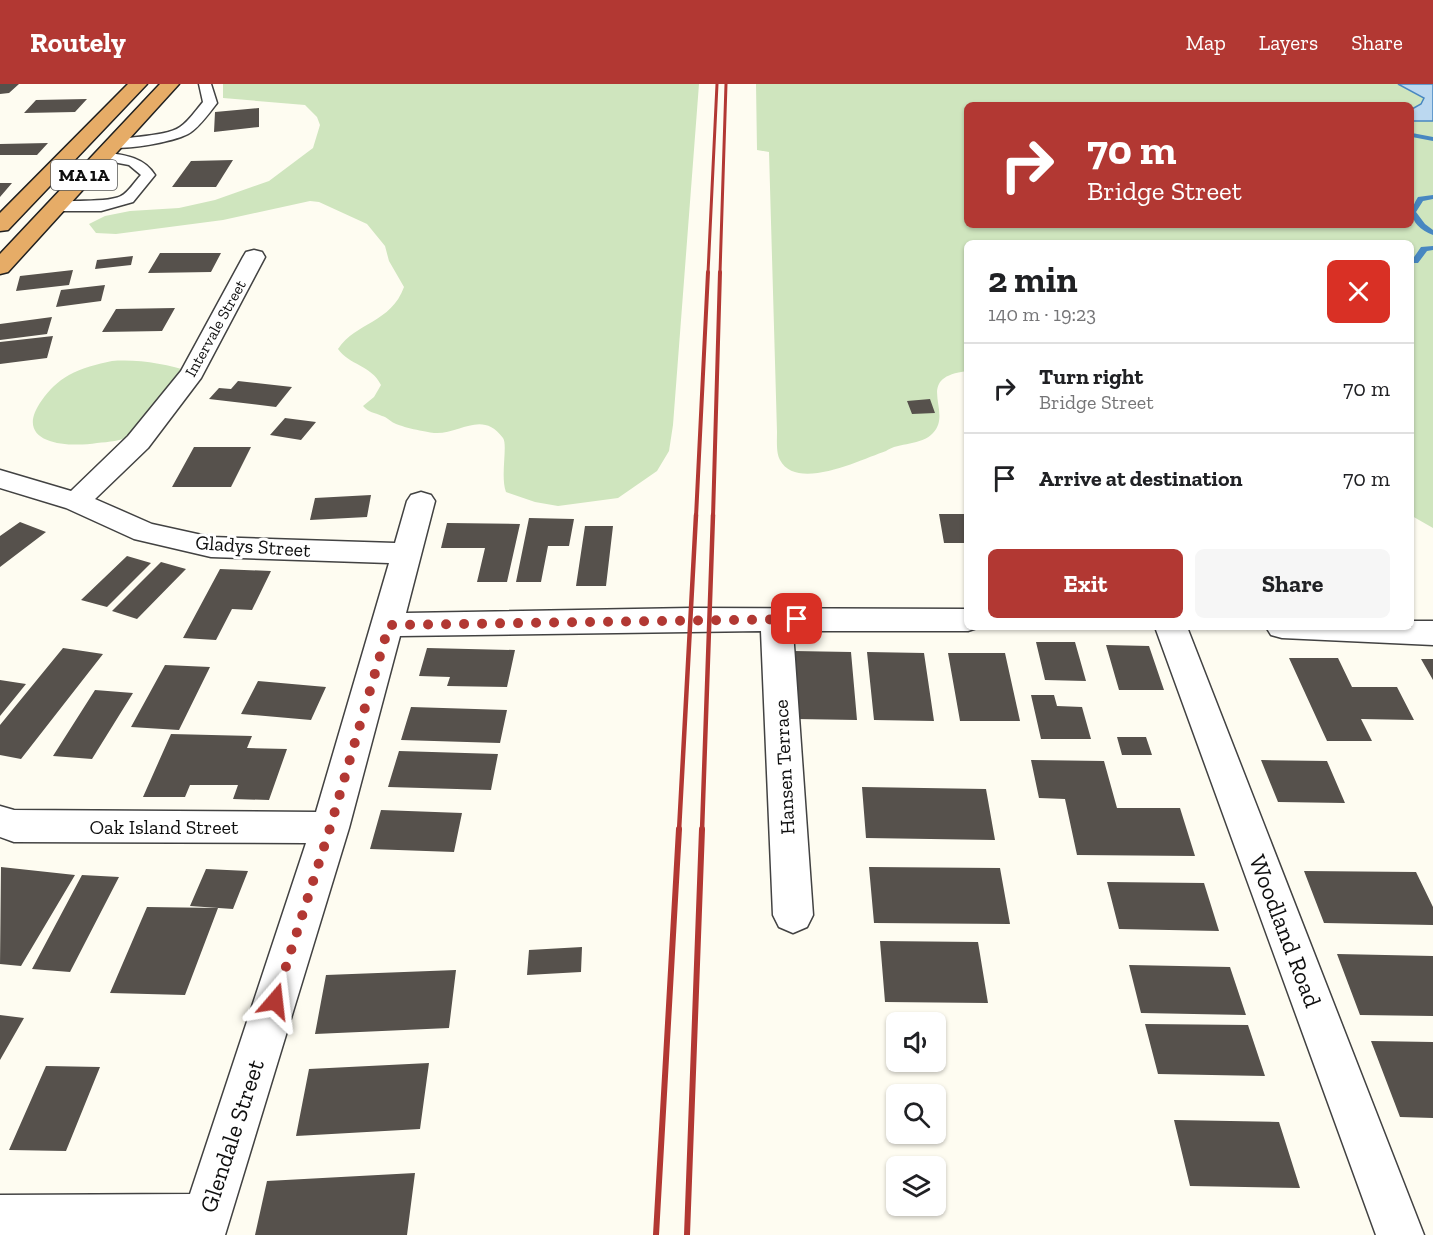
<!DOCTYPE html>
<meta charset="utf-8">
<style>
:root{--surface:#fff;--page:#f6f6f6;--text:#202124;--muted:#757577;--line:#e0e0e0;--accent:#b23833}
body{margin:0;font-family:"Zilla Slab",serif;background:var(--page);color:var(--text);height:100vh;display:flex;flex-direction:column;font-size:22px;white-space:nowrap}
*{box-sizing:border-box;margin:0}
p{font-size:20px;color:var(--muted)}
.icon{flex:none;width:33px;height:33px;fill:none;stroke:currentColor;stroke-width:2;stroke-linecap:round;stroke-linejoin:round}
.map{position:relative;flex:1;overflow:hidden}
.sheet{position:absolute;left:964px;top:156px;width:450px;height:390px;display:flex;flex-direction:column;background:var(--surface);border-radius:9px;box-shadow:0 2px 4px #0004}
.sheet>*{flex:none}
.top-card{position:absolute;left:964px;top:18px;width:450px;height:126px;border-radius:9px;box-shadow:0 2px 4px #0004;background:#b23833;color:#fff;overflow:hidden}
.fabs{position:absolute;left:886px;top:928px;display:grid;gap:12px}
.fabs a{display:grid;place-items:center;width:60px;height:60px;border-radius:9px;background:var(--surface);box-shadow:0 2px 4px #0004;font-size:30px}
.pin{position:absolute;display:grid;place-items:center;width:51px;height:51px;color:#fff;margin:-26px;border-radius:12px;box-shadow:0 3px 9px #0006}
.me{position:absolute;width:66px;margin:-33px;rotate:17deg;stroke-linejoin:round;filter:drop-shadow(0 0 4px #0008)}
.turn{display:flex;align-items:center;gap:21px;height:126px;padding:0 24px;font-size:27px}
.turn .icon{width:78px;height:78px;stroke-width:2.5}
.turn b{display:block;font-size:42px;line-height:51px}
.round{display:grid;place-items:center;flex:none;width:63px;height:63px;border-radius:9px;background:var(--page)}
.head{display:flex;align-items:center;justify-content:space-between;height:102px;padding:0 24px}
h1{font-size:36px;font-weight:700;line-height:45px}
.action{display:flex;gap:12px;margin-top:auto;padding:12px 24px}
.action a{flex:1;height:69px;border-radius:9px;background:var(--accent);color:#fff;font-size:24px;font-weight:700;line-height:69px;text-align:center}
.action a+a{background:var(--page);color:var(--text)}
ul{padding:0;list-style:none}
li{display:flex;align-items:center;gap:18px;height:90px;padding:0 24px;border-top:2px solid var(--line)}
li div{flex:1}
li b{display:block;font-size:22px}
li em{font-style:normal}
header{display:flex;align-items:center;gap:36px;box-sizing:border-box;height:84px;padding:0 30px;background:var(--accent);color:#fff}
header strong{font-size:28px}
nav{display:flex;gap:33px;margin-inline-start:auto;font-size:21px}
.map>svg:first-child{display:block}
.green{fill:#cfe5be}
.water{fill:#bbd8f0;stroke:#4887c1;stroke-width:1.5}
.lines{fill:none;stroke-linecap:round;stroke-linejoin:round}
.stream{fill:#4887c1;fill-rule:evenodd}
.building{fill:#56514c}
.lane-casing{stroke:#424242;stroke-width:3}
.street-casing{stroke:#424242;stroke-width:3}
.highway-casing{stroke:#202020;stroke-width:3}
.lane{fill:#fff;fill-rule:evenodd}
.street{fill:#fff;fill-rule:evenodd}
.highway{fill:#e6ac67;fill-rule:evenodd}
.rail-far3{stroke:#b23833;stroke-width:3}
.rail-far2{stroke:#b23833;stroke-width:4}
.rail-far1{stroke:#b23833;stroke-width:4.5}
.rail{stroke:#b23833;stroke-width:6}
.route{stroke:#b23833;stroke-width:10;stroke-dasharray:0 18}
.labels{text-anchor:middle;stroke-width:6;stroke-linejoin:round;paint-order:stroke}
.far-street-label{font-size:16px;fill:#0f0f0f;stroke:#fff}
.shield{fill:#fff;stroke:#575757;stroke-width:1.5}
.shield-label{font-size:18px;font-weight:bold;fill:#0f0f0f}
.street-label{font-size:20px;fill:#0f0f0f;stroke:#fff}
.near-street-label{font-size:24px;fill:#0f0f0f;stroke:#fff}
</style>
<header>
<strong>Routely</strong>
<nav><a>Map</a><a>Layers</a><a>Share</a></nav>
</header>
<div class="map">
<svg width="1433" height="1151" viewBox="0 0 1433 1151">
<rect width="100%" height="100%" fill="#fefcf1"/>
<path class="green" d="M223,0H699L673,341L669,367L657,387L618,414L558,422L535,418L506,408C500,392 508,361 503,354C482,325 459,351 434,349C426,348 401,343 394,339C390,337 387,333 382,332C374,328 369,329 363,322L374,313L381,301C371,281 349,281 338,265C356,238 391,239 404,203L389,177L385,162L367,140L319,118L310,117L223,136L116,150L96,149L89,140L105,132L130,127L179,124L215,116L269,97L313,64L320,41L317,33L305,21L223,14Z
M756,0H1398L1424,14L1421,20L1412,25V21H968V141H1412V37H1433V444L1412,432V159H968L967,287C912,294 954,327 933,349C921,362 899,358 886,367C862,375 797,408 780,376C776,369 777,356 777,348L769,68L757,66Z
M112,277C138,275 167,280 191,288C179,301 145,344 132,351C121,357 109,358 97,359C66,364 11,359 42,316C49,306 58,297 69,291C82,284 97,280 112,277Z"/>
<path class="water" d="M1398,0H1433V37H1412V25L1421,20L1424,14Z"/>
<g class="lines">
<path class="stream" d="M1412,49L1433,53V57L1412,53Z
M1433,111V115L1423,117L1416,128L1425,140L1433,146V151C1414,143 1406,131 1418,113Z
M1433,162V166L1427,167L1418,179H1412V176L1421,163Z"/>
</g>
<path class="building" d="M0,0H19L9,9L0,10Z
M87,15L75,28L24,29L36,16Z
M259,24V43L214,48L215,28Z
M48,59L37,71H0V60Z
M233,76L216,103H172L191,77Z
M0,99H12L0,113Z
M160,169H221L211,188L148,189Z
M133,172L131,181L95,185L97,176Z
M73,186L69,201L16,207L20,192Z
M105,201L101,217L56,223L61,206Z
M175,224L162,247L102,248L116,225Z
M52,233L47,250L0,256V240Z
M53,252L47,274L0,280V258Z
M238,297L292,303L276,323L209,315L219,304L231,305Z
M930,315L935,329L912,330L907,317Z
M285,334L316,338L301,356L270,351Z
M194,363H251L231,403H172Z
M371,411L367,433L310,436L315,414Z
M939,430H968V459H944Z
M529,434L574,435L569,462H548L541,498H516Z
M20,438L46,448L0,483V452Z
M447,439L520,440L507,498H477L485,464H441Z
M585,442H613L606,502H576Z
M127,472L151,479L107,523L81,516Z
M161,478L186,485L137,535L112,527Z
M220,485L271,487L252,526L232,525L216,556L183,554Z
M1036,558H1075L1086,597L1045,596Z
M1106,561L1149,562L1164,606H1119Z
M63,564L103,570L21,675L0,671V641Z
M427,564L515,566L507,603L447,602L450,593L419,592Z
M794,567L851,568L857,636L797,635Z
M867,568L924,569L934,637L874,636Z
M948,569H1005L1020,637H960Z
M1289,574H1338L1352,603H1397L1414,636L1361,635L1372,657H1327Z
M1421,575H1433V596Z
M165,581L210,583L179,646L131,643Z
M0,596L26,600L0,632Z
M258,597L326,603L311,636L241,630Z
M95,606L133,609L92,675L53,672Z
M1031,611H1054L1057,622L1082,623L1091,655H1041Z
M411,623L507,626L500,659L401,656Z
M171,650L252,652L247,664L287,665L269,716L233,715L238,701H190L185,713H143Z
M1117,653H1146L1152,671H1122Z
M399,667L498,670L491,706L388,703Z
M1031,676L1104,677L1117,724H1180L1195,772L1077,771L1065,715L1039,714Z
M1261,676L1327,677L1345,719L1278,718Z
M862,703L986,705L995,756L866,754Z
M381,726L462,729L454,768L370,765Z
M1,783L75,791L21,882L0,880Z
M869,783L1000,784L1010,840L874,839Z
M206,785L248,787L233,825L190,822Z
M1304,787L1416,788L1433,823V841L1324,839Z
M82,791L119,793L70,888L32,885Z
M1107,798L1204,799L1219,847L1119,845Z
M147,823L218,824L185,911L110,909Z
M880,857L978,858L988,919L885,918Z
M582,863L581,888L527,891L529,866Z
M1337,870L1433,872V932L1360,931Z
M1129,881L1230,883L1246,931L1141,929Z
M456,886L449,944L315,950L326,891Z
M0,931L24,934L0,976Z
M1145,940L1248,941L1265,992L1158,990Z
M1371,957L1433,958V1034L1400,1033Z
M429,979L420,1045L296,1052L309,985Z
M46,982L100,983L66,1067L9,1066Z
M1174,1036L1279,1038L1300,1104L1190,1102Z
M415,1089L407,1151H255L267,1097Z"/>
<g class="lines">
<defs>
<path id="lane" d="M199,0H211L217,19C210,28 198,45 188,50C175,57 116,70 106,60C114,52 165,54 180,43C189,37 196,26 203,18Z
M102,68C123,71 143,72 155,91L133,118L101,127H48L45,124C56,112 103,121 121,112C128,109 135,97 141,91L129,81L97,75L95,72Z"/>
<path id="street" d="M254,166L262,168L265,173L201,294L148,364L95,415L152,440L211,453L395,459L407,417L411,411L421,408L431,411L435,417L406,529L691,524L968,525V543H980L968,547H793L813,831L807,843L793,849L779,843L773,831L761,547L400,552L349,744L225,1151H0V1111L190,1110L306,759L14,758L0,753V722L14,726L316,728L389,479L211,473L134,455L66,424L0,404V386L71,407L128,352L181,287L243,173L246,168Z
M1412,537H1433V561L1282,554L1271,551L1266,543H1412Z
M1155,543H1187L1424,1151H1376Z"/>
<path id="highway" d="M128,0H147L8,146L0,147V129Z
M160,0H179L8,188L0,190V170Z"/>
</defs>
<use href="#lane" class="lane-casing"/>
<use href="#street" class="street-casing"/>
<use href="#highway" class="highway-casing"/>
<use href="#lane" class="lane"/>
<use href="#street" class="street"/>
<use href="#highway" class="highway"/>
<path class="rail-far3" d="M708,189L717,0
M720,189L726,0"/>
<path class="rail-far2" d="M696,433L708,188
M713,433L720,188"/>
<path class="rail-far1" d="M679,747L696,431
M702,747L713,431"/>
<path class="rail" d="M656,1151L679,745
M687,1151L702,745"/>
</g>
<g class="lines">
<path class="route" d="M275,917L330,744L389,541L797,535"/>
</g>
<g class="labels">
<g class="far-street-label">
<text transform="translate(215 244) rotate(-61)" y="6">Intervale Street</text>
</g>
<rect class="shield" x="51" y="76" width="66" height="30" rx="4.5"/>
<g class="shield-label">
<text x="84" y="97">MA 1A</text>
</g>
<g class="street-label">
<text transform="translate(253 462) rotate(4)" y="7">Gladys Street</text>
<text transform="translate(784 683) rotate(-93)" y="7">Hansen Terrace</text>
<text x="164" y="750">Oak Island Street</text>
</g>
<g class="near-street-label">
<text transform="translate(1285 847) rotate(69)" y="8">Woodland Road</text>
<text transform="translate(232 1052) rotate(-72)" y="8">Glendale Street</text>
</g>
</g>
</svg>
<div class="fabs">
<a><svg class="icon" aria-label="sound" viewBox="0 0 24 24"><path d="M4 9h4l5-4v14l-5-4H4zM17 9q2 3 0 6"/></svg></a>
<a><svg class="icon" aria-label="search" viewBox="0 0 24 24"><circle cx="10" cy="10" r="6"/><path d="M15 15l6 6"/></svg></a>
<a><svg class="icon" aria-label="layers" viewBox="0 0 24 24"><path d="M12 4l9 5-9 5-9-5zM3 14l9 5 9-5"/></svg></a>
</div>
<div class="pin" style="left:797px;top:535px;background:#d93025"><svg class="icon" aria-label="arrive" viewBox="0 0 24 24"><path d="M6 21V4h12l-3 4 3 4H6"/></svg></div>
<svg class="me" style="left:275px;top:917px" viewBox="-20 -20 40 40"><path d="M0-17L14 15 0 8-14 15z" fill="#b23833" stroke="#fff" stroke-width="4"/></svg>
<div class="top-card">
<div class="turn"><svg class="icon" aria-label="right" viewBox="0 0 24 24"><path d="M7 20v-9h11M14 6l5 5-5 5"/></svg><div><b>70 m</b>Bridge Street</div></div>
</div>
<section class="sheet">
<div class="head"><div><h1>2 min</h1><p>140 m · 19:23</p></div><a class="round" style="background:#d93025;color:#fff"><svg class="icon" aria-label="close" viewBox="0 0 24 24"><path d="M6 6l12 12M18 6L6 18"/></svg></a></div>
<ul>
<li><svg class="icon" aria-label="right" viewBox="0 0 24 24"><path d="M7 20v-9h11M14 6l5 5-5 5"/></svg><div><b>Turn right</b><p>Bridge Street</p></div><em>70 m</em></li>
<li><svg class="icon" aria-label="arrive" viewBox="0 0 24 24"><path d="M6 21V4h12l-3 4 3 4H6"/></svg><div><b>Arrive at destination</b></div><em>70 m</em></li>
</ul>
<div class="action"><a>Exit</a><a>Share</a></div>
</section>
</div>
